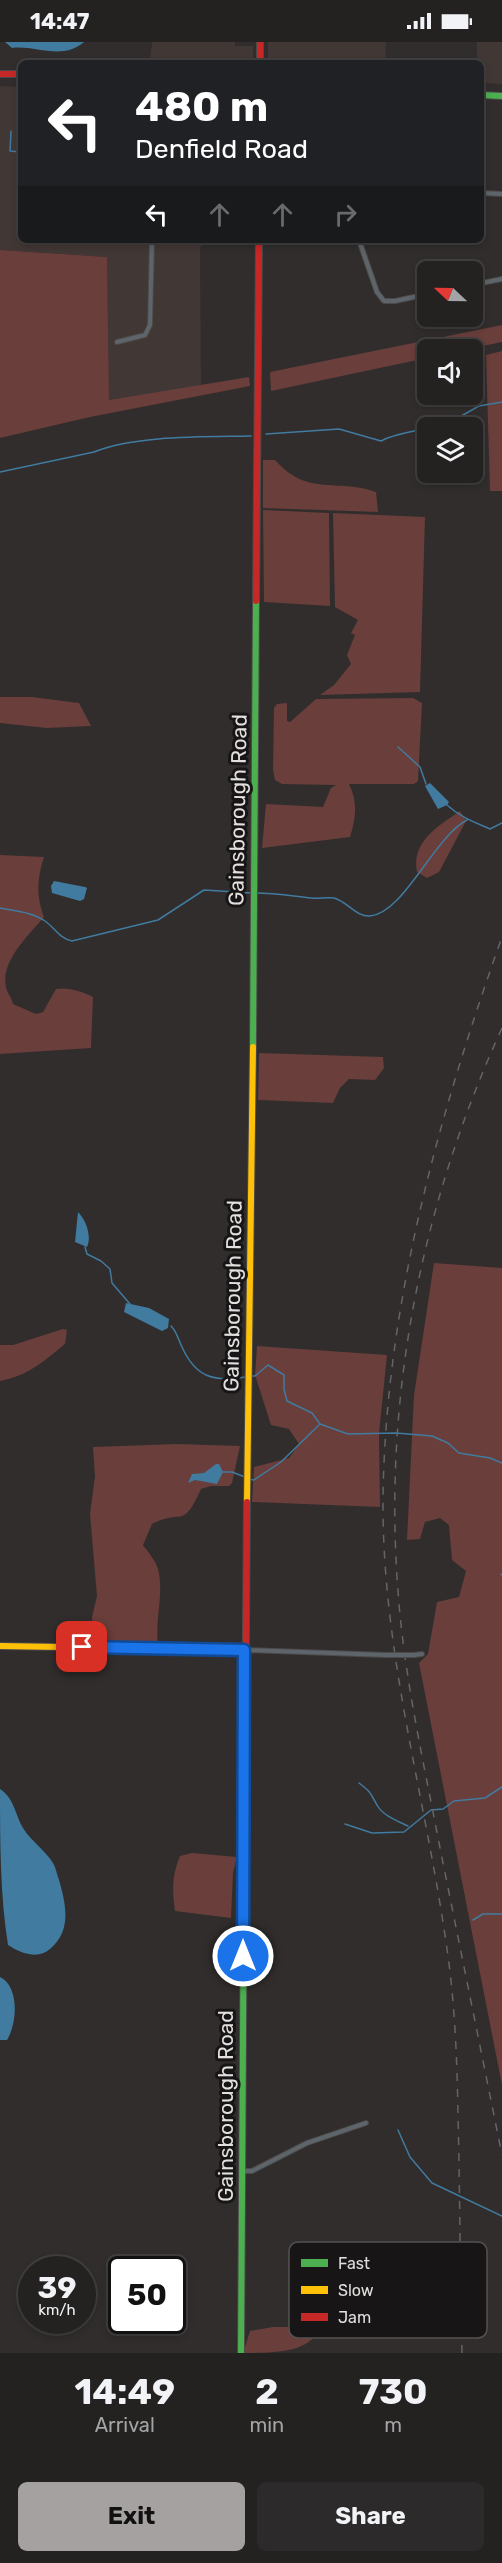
<!DOCTYPE html>
<style>
:root{--surface:#242221;--page:#2c2a2a;--text:#f1f3f6;--muted:#a3a4a5;--line:#413f3f;--accent:#a4a1a0}
body{margin:0;font-family:Rubik,sans-serif;background:var(--page);color:var(--text);height:100vh;display:flex;flex-direction:column;font-size:22px;white-space:nowrap}
*{box-sizing:border-box;margin:0}
p{font-size:20px;color:var(--muted)}
.icon{flex:none;width:33px;height:33px;fill:none;stroke:currentColor;stroke-width:2;stroke-linecap:round;stroke-linejoin:round}
.map{position:relative;height:2311px;overflow:hidden}
.panel{display:flex;flex-direction:column;background:var(--surface);flex:1}
.panel>*{flex:none}
.banner{position:absolute;left:18px;top:18px;width:466px;height:183px;border-radius:9px;box-shadow:0 3px 9px #0003,0 0 0 2px var(--line);background:#202124;color:#fff;overflow:hidden}
.needle{width:39px;rotate:292deg}
.tools{position:absolute;left:417px;top:219px;display:grid;gap:12px}
.tools a{display:grid;place-items:center;width:66px;height:66px;border-radius:9px;background:var(--surface);box-shadow:0 3px 9px #0003,0 0 0 2px var(--line);font-size:30px}
.speed{position:absolute;left:18px;top:2214px;display:flex;gap:12px;font-size:30px;font-weight:700;text-align:center}
.speed>*{display:grid;place-content:center;width:78px;height:78px;border-radius:50%;background:var(--surface);box-shadow:0 3px 9px #0003,0 0 0 2px var(--line);line-height:1}
.speed small{font-size:15px;font-weight:400}
.speed .limit{border:3px solid #111;border-radius:9px;background:#fff;color:#111}
.pin{position:absolute;display:grid;place-items:center;width:51px;height:51px;color:#fff;margin:-26px;border-radius:12px;box-shadow:0 3px 9px #0006}
.me{position:absolute;width:66px;margin:-33px;rotate:0deg;stroke-linejoin:round;filter:drop-shadow(0 0 4px #0008)}
.turn{display:flex;align-items:center;gap:21px;height:126px;padding:0 18px;font-size:27px}
.turn .icon{width:78px;height:78px;stroke-width:2.5}
.turn b{display:block;font-size:42px;line-height:51px}
.lanes{display:flex;align-items:center;height:57px;padding:0 18px;background:#0003;justify-content:center;gap:30px;direction:ltr}
.lanes .off{opacity:.35}
.eta{display:flex;justify-content:space-evenly;align-items:center;height:102px;text-align:center}
.eta b{font-size:36px;font-weight:700;line-height:42px}
.cta{display:flex;gap:12px;margin-top:auto;padding:12px 18px}
.cta a{flex:1;height:69px;border-radius:9px;background:var(--accent);color:#111;font-size:24px;font-weight:700;line-height:69px;text-align:center}
.cta a+a{background:var(--page);color:var(--text)}
.status{display:flex;justify-content:space-between;align-items:center;height:42px;padding:0 30px;background:var(--surface);direction:ltr}
.status svg{height:16px;fill:currentColor}
.map>svg:first-child{display:block}
.built{fill:#413735}
.green{fill:#693e3b}
.water{fill:#417ba0}
.lines{fill:none;stroke-linecap:round;stroke-linejoin:round}
.stream{stroke:#417ba0;stroke-width:1.5}
.street-casing{stroke:#4c4949;stroke-width:6}
.fast-casing{stroke:#4c4949;stroke-width:8}
.slow-casing{stroke:#4c4949;stroke-width:8}
.jam-casing{stroke:#4c4949;stroke-width:8}
.street{stroke:#5d646a;stroke-width:4}
.fast{stroke:#4caf50;stroke-width:6}
.slow{stroke:#ffc107;stroke-width:6}
.jam{stroke:#c62828;stroke-width:6}
.rail{stroke:#646568;stroke-width:1.5;stroke-dasharray:8 8;stroke-linecap:butt}
.street-bridge-casing{stroke:#4c4949;stroke-width:6;stroke-linecap:butt}
.street-bridge{stroke:#5d646a;stroke-width:4}
.route-casing{stroke:#114b97;stroke-width:15}
.route{stroke:#1a73e8;stroke-width:10}
.labels{text-anchor:middle;stroke-width:6;stroke-linejoin:round;paint-order:stroke}
.street-label{font-size:21px;fill:#e3dfdf;stroke:#171515}
.key{fill:#171515;stroke:#545252;stroke-width:1.5}
.key-label{font-size:16px;fill:#e3dfdf}
</style>
<div class="status"><b>14:47</b><svg viewBox="0 0 49 12"><path d="M0 12V9h3v3zM5 12V6h3v6zM10 12V3h3v9zM15 12V0h3v12zM26 1h20v11H26zM47 4h2v5h-2z"/></svg></div>
<div class="map">
<svg width="502" height="2311" viewBox="0 0 502 2311">
<rect width="100%" height="100%" fill="#302d2c"/>
<path class="built" d="M152,0H235V4H253V21H150Z
M268,0H386L385,21H268Z
M477,0H502V42L482,41V21H477Z
M0,44L21,45V198H207L200,206L201,344L108,358L107,215L0,208Z"/>
<path class="green" d="M0,208L107,215L109,358L249,335L250,344L90,375L0,396Z
M502,283V300L468,307L428,308L427,316L271,349L270,330Z
M502,309V449H490L486,313Z
M263,418H275C308,455 336,436 376,450L378,470L263,466Z
M263,468L329,471L330,564L264,560Z
M333,471L425,475L420,650L320,653L334,643L351,622L347,613L355,593L351,591L358,578L335,565Z
M0,655H32L79,661L91,684L47,686L0,681Z
M413,656L422,661L418,739L414,742H349C358,760 356,776 350,795L262,806L266,762L323,765L331,746L336,743L282,742L275,738L273,728L274,666L277,662L287,661V679L290,680L316,657Z
M460,769L466,779L439,830L427,836L417,830C411,800 438,784 460,769Z
M0,813L44,815C37,836 36,855 44,875C30,892 0,919 6,945C7,951 12,956 13,962L36,972L43,970L56,947C69,945 81,949 93,955L91,1006L0,1012Z
M259,1011L383,1015L384,1026L375,1038L349,1037L340,1046L333,1061L258,1058Z
M434,1221L502,1226V2043L419,1621L428,1612L437,1560L459,1555L466,1529L452,1518L449,1483L440,1476L425,1480L420,1497L407,1498L414,1353Z
M63,1287L67,1288L65,1302C43,1320 29,1333 0,1339V1303H13Z
M257,1304L387,1313L379,1391L380,1465L252,1460L254,1425L289,1416L299,1402L289,1387L271,1383L255,1333Z
M177,1402L240,1404L232,1441L229,1444H211L201,1447C182,1489 183,1466 152,1482L143,1503C148,1510 156,1519 158,1527C165,1554 153,1581 159,1607H115L98,1603L93,1592L92,1575L97,1554L90,1472L95,1434L93,1405Z
M192,1811L237,1815L233,1831L231,1876L175,1869C172,1848 172,1833 180,1814Z
M273,2285H312L319,2288C308,2311 273,2311 243,2311L250,2289Z"/>
<path class="water" d="M5,0H84C62,19 36,3 12,6Z
M430,741L449,760L447,763L438,767L425,744Z
M54,839L85,845L87,846L84,857L80,859L52,851L51,844Z
M78,1170C86,1178 92,1194 87,1205L75,1200Z
M126,1261L149,1266L169,1277L168,1286L162,1289L124,1270Z
M216,1422H219L223,1430L217,1442L195,1438L188,1441L192,1432L204,1431Z
M0,1747C14,1756 15,1772 23,1786C31,1799 45,1808 53,1821C56,1826 57,1833 59,1838C66,1862 72,1889 50,1907C38,1918 20,1911 8,1903C0,1854 0,1798 0,1747Z
M0,1935C20,1945 17,1982 7,1998H0Z"/>
<g class="lines">
<path class="stream" d="M11,89L10,109L21,110
M440,386L479,364L502,360
M266,392L339,387L381,399C394,392 412,390 428,386
M0,430L94,410C134,393 207,395 251,394
M398,705L420,725L426,742
M447,763C460,775 474,780 490,787L502,781
M255,851C274,851 292,854 311,856C318,857 326,855 334,856C348,860 356,875 370,874C404,871 434,795 467,778
M0,866C15,869 32,870 45,879C55,886 59,896 72,899L158,878L204,848L251,851
M85,1205L87,1212L101,1219L110,1227L112,1241L130,1262
M171,1284C177,1290 178,1297 182,1305C196,1336 214,1340 246,1335
M251,1334H255L268,1323L284,1333V1347L287,1359L312,1371L320,1382L348,1392L396,1391L432,1394L448,1401L459,1411L490,1416L502,1421
M223,1430H232L245,1435
M249,1437L254,1438L281,1420L319,1383
M501,1532L502,1533
M359,1741C371,1750 370,1751 377,1763C383,1774 398,1779 408,1784
M345,1782L372,1791L404,1790L431,1768L443,1767L454,1759L485,1756L502,1745
M473,1878L483,1872H502
M398,2088L410,2115L432,2141L502,2174"/>
<defs>
<path id="street" d="M482,151L502,152
M359,198L377,250L384,259H395L428,252
M472,243L502,237
M117,300L145,293L150,283L152,198
M245,1608L386,1613
M414,1613L422,1612
M242,2129H252L307,2101L366,2081"/>
<path id="fast" d="M482,53L502,54
M253,1005L256,559
M241,2311L244,1834"/>
<path id="slow" d="M247,1460L253,1005
M0,1604L245,1608"/>
<path id="jam" d="M260,0V21
M0,32H21
M256,559L259,198
M244,1834L247,1460"/>
</defs>
<use href="#street" class="street-casing"/>
<use href="#fast" class="fast-casing"/>
<use href="#slow" class="slow-casing"/>
<use href="#jam" class="jam-casing"/>
<use href="#street" class="street"/>
<use href="#fast" class="fast"/>
<use href="#slow" class="slow"/>
<use href="#jam" class="jam"/>
<path class="rail" d="M502,986C421,1163 383,1355 398,1549C404,1634 423,1717 439,1801C460,1905 481,2009 502,2113
M462,2311C460,2232 460,2152 458,2073C457,2017 455,1962 447,1907C426,1757 382,1611 383,1458C385,1266 438,1075 502,895"/>
<defs>
<path id="street-bridge" d="M386,1613H414"/>
</defs>
<use href="#street-bridge" class="street-bridge-casing"/>
<use href="#street-bridge" class="street-bridge"/>
</g>
<g class="lines">
<defs>
<path id="route" d="M82,1605L244,1608L243,1914"/>
</defs>
<use href="#route" class="route-casing"/>
<use href="#route" class="route"/>
</g>
<g class="labels">
<g class="street-label">
<text transform="translate(238 768) rotate(-89)" y="7">Gainsborough Road</text>
<text transform="translate(233 1254) rotate(-89)" y="7">Gainsborough Road</text>
<text transform="translate(226 2064) rotate(-90)" y="7">Gainsborough Road</text>
</g>
</g>
<rect x="289" y="2200" width="198" height="96" rx="9" class="key"/>
<rect x="301" y="2217" width="27" height="8" fill="#4caf50"/>
<rect x="301" y="2244" width="27" height="8" fill="#ffc107"/>
<rect x="301" y="2271" width="27" height="8" fill="#c62828"/>
<g class="key-label">
<text x="338" y="2227">Fast</text>
<text x="338" y="2254">Slow</text>
<text x="338" y="2281">Jam</text>
</g>
</svg>
<div class="tools">
<a><svg class="needle" viewBox="-14 -14 28 28"><path d="M0-13l5 13h-10z" fill="#e53935"/><path d="M0 13l5-13h-10z" fill="#a3a4a5"/></svg></a>
<a><svg class="icon" aria-label="sound" viewBox="0 0 24 24"><path d="M4 9h4l5-4v14l-5-4H4zM17 9q2 3 0 6"/></svg></a>
<a><svg class="icon" aria-label="layers" viewBox="0 0 24 24"><path d="M12 4l9 5-9 5-9-5zM3 14l9 5 9-5"/></svg></a>
</div>
<div class="speed"><div>39<small>km/h</small></div><div class="limit">50</div></div>
<div class="pin" style="left:82px;top:1605px;background:#d93025"><svg class="icon" aria-label="arrive" viewBox="0 0 24 24"><path d="M6 21V4h12l-3 4 3 4H6"/></svg></div>
<svg class="me" style="left:243px;top:1914px" viewBox="-20 -20 40 40"><circle r="17" fill="#1a73e8" stroke="#fff" stroke-width="3"/><path d="M0-11L8 9 0 5-8 9z" fill="#fff"/></svg>
<div class="banner">
<div class="turn"><svg class="icon" aria-label="left" viewBox="0 0 24 24"><path d="M17 20v-9H6M10 6l-5 5 5 5"/></svg><div><b>480 m</b>Denfield Road</div></div>
<div class="lanes"><svg class="icon" aria-label="left" viewBox="0 0 24 24"><path d="M17 20v-9H6M10 6l-5 5 5 5"/></svg><svg class="icon off" aria-label="ahead" viewBox="0 0 24 24"><path d="M12 20V5M6 11l6-6 6 6"/></svg><svg class="icon off" aria-label="ahead" viewBox="0 0 24 24"><path d="M12 20V5M6 11l6-6 6 6"/></svg><svg class="icon off" aria-label="right" viewBox="0 0 24 24"><path d="M7 20v-9h11M14 6l5 5-5 5"/></svg></div>
</div>
</div>
<section class="panel">
<div class="eta">
<div><b>14:49</b><p>Arrival</p></div>
<div><b>2</b><p>min</p></div>
<div><b>730</b><p>m</p></div>
</div>
<div class="cta"><a>Exit</a><a>Share</a></div>
</section>
